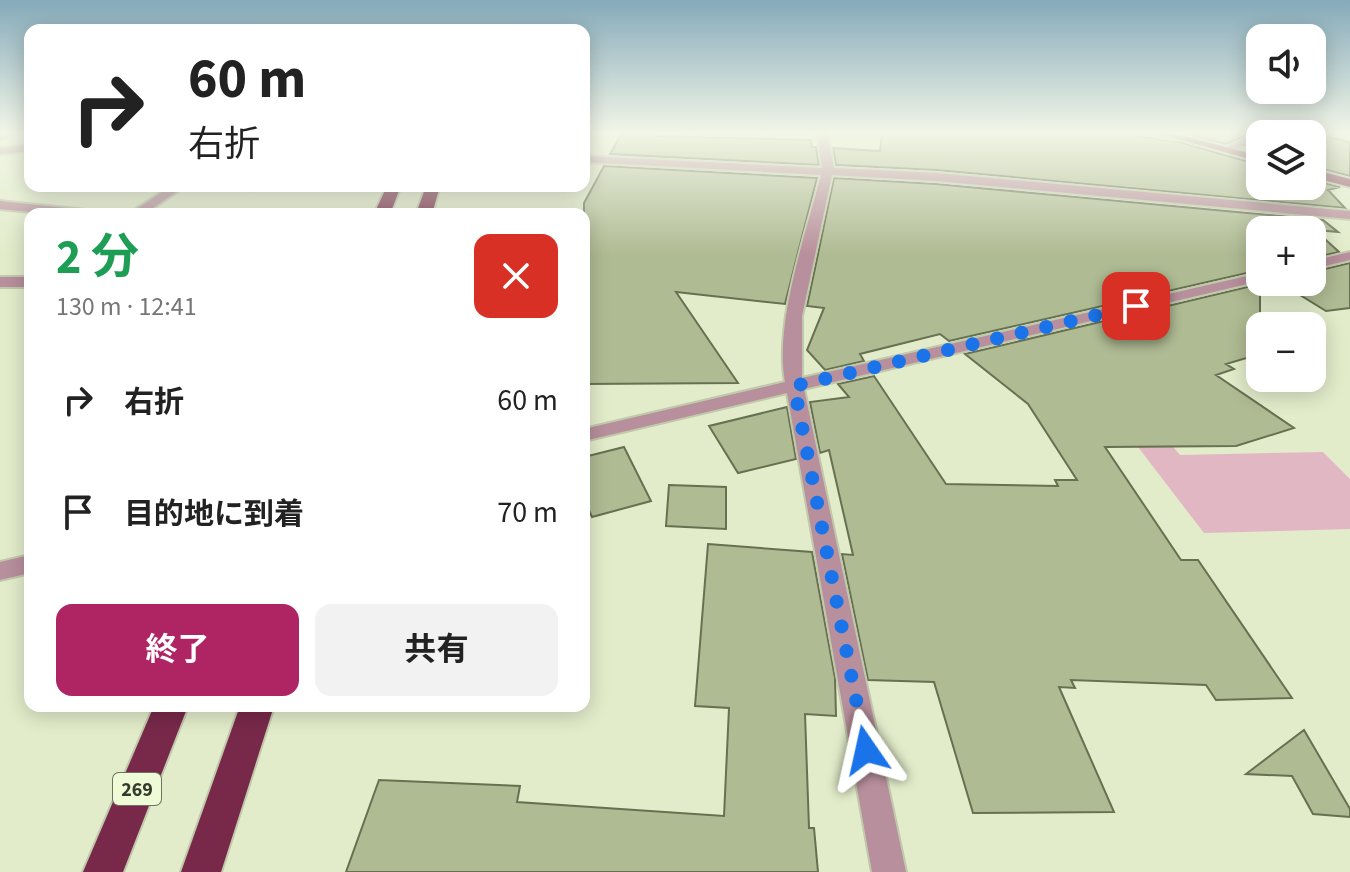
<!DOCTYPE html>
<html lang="ja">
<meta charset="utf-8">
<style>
:root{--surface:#fff;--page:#f2f2f2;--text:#222;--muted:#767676;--accent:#af2564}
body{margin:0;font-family:"Source Sans 3","Noto Sans JP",sans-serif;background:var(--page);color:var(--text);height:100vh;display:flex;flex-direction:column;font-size:30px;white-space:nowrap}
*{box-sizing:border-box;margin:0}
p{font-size:26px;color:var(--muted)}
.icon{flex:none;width:44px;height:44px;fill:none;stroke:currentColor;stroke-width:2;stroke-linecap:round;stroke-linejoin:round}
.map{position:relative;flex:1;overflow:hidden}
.side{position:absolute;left:24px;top:208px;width:566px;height:504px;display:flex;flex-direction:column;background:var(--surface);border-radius:16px;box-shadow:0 4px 20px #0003}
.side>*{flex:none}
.guide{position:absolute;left:24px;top:24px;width:566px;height:168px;border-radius:16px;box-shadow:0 4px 20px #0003;background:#fff;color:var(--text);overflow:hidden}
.buttons{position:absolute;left:1246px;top:24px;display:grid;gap:16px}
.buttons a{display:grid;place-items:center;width:80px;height:80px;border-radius:16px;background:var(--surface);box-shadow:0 4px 20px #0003;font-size:40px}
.pin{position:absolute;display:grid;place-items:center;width:68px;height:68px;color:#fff;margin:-34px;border-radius:16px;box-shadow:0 4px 12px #0006}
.me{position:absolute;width:88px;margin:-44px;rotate:349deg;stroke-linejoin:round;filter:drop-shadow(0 0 6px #0008)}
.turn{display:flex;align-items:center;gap:28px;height:168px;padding:0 32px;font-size:36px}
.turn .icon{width:104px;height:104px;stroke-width:2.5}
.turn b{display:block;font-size:56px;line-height:68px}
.round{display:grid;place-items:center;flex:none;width:84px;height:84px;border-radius:16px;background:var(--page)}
.head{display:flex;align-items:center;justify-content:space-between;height:136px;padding:0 32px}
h1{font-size:48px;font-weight:700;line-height:60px;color:#1e9e55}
.cta{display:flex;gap:16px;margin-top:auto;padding:16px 32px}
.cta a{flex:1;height:92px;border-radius:16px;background:var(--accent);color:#fff;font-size:32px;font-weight:700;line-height:92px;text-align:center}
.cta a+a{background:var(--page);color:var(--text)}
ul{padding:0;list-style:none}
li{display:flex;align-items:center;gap:24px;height:112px;padding:0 32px}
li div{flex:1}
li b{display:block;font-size:30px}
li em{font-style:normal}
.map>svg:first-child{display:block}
.green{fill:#e2b7c4}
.building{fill:#afbb93;stroke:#677051;stroke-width:2}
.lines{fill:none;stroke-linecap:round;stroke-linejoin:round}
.minor-casing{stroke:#c0c9ab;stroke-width:4}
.major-casing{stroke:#c0c9ab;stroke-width:4}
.highway-casing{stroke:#c0c9ab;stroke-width:4}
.minor{fill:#b88f9c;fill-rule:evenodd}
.major{fill:#8b455e;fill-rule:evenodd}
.highway{fill:#782949;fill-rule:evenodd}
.route{stroke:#1a73e8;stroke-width:14;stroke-dasharray:0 25.2}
.labels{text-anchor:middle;stroke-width:7;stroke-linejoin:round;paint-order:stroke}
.shield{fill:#effad7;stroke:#6e7460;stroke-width:2}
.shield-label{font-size:20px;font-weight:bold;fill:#373b2d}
</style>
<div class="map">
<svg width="1350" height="872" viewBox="0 0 1350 872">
<rect width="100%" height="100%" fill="#e2ecca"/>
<path class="green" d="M1128,434H1162L1180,455L1323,452L1350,479V529L1204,533Z"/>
<path class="building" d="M622,133H657L656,136L811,140L812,147H816L819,165L610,154Z
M882,133H1135L1137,136L1179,142L1260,165V186H1312V180L1340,187L1328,190L1345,208L936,170L836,165L833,148L880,151Z
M1182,133H1252L1226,144Z
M1262,133H1312L1350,142V176L1312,166V134Z
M604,166L817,178L785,304L676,292L738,383L584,384V203Z
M834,178L936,184L1323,220L1338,232L1315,230L1339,252L1312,258V230H1260V270L949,341L940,334L860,354L864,361L825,370L807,350L824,308L807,306Z
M1350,263V308L1326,311L1279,282H1312V272Z
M1260,284V354L1226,364L1234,369L1216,375L1294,428L1236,446L1105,447L1181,560H1198L1292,698L1216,700L1206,685L1071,680L1075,688L1059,687L1114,812L973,813L934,682L868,680L842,554L853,555L829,450L820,453L810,402L849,397L838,384L874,376L946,484L1058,486L1055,480H1077L1028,404L965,354Z
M787,407L796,459L738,473L709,426Z
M624,447L651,501L592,517L584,500V457Z
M669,485L726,487V529L666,526Z
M708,544L812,552L835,678L836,716L805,714L809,828H814L818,872H346L379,780L520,786L517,802L724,816L729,708L695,706Z
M1304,730L1350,809V817L1313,814L1292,776L1246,774Z"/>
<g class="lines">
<defs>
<path id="minor" d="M0,133H16L0,140Z
M817,133H827L834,168L936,173L1350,211V219L936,181L832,175L802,316V378L1260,273V281L804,389L906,872H872L787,393L584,441V429L785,382C774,323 806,234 821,175L584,162V156L822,168Z
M1138,133H1166L1182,137L1177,140Z
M1256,134H1264H1260V140L1227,152L1222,149Z
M30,145V151L0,154V148Z
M171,186H185L144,214H129Z
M0,201L85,210L91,214H49L0,209Z
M1350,252V260L1312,269V261Z
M0,277H30V287H0Z
M30,555V573L0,580V562Z"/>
<path id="major" d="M1157,133H1172L1260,156V162Z
M1312,169L1350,179V187L1312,177Z"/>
<path id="highway" d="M387,186H401L390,214H374Z
M426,186H440L432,214H416Z
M154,706H188L123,872H83Z
M240,706H274L221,872H181Z"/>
</defs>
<use href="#minor" class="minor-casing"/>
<use href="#major" class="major-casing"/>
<use href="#highway" class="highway-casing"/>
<use href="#minor" class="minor"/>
<use href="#major" class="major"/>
<use href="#highway" class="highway"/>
</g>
<linearGradient id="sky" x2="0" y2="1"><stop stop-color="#85aaba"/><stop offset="0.52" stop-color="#f2f6e7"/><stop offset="1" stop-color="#f2f6e7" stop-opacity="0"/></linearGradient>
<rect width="1350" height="255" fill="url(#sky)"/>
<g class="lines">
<path class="route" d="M866,750L794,386L1136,306"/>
</g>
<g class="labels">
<rect class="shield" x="113" y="773" width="48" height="32" rx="6"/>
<g class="shield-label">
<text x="137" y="796">269</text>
</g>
</g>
</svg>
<div class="buttons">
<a><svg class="icon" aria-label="sound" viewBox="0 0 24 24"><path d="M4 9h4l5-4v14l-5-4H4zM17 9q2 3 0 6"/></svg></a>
<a><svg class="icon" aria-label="layers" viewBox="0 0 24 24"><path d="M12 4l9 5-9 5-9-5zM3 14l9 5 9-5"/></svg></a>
<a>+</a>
<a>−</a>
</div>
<div class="pin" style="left:1136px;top:306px;background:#d93025"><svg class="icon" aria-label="arrive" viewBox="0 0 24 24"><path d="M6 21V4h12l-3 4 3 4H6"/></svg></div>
<svg class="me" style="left:866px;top:750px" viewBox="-20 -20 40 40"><path d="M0-17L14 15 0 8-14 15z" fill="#1a73e8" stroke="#fff" stroke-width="4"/></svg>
<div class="guide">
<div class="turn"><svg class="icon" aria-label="right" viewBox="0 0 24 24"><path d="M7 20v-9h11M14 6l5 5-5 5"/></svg><div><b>60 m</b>右折</div></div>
</div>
<section class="side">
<div class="head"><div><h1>2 分</h1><p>130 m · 12:41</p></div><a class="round" style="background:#d93025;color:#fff"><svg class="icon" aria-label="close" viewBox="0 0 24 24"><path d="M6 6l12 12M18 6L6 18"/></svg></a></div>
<ul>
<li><svg class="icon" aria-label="right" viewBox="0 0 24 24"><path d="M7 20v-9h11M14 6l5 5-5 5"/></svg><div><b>右折</b></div><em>60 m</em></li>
<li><svg class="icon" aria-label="arrive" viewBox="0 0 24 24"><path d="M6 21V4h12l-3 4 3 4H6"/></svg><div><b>目的地に到着</b></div><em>70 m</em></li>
</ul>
<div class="cta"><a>終了</a><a>共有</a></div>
</section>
</div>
